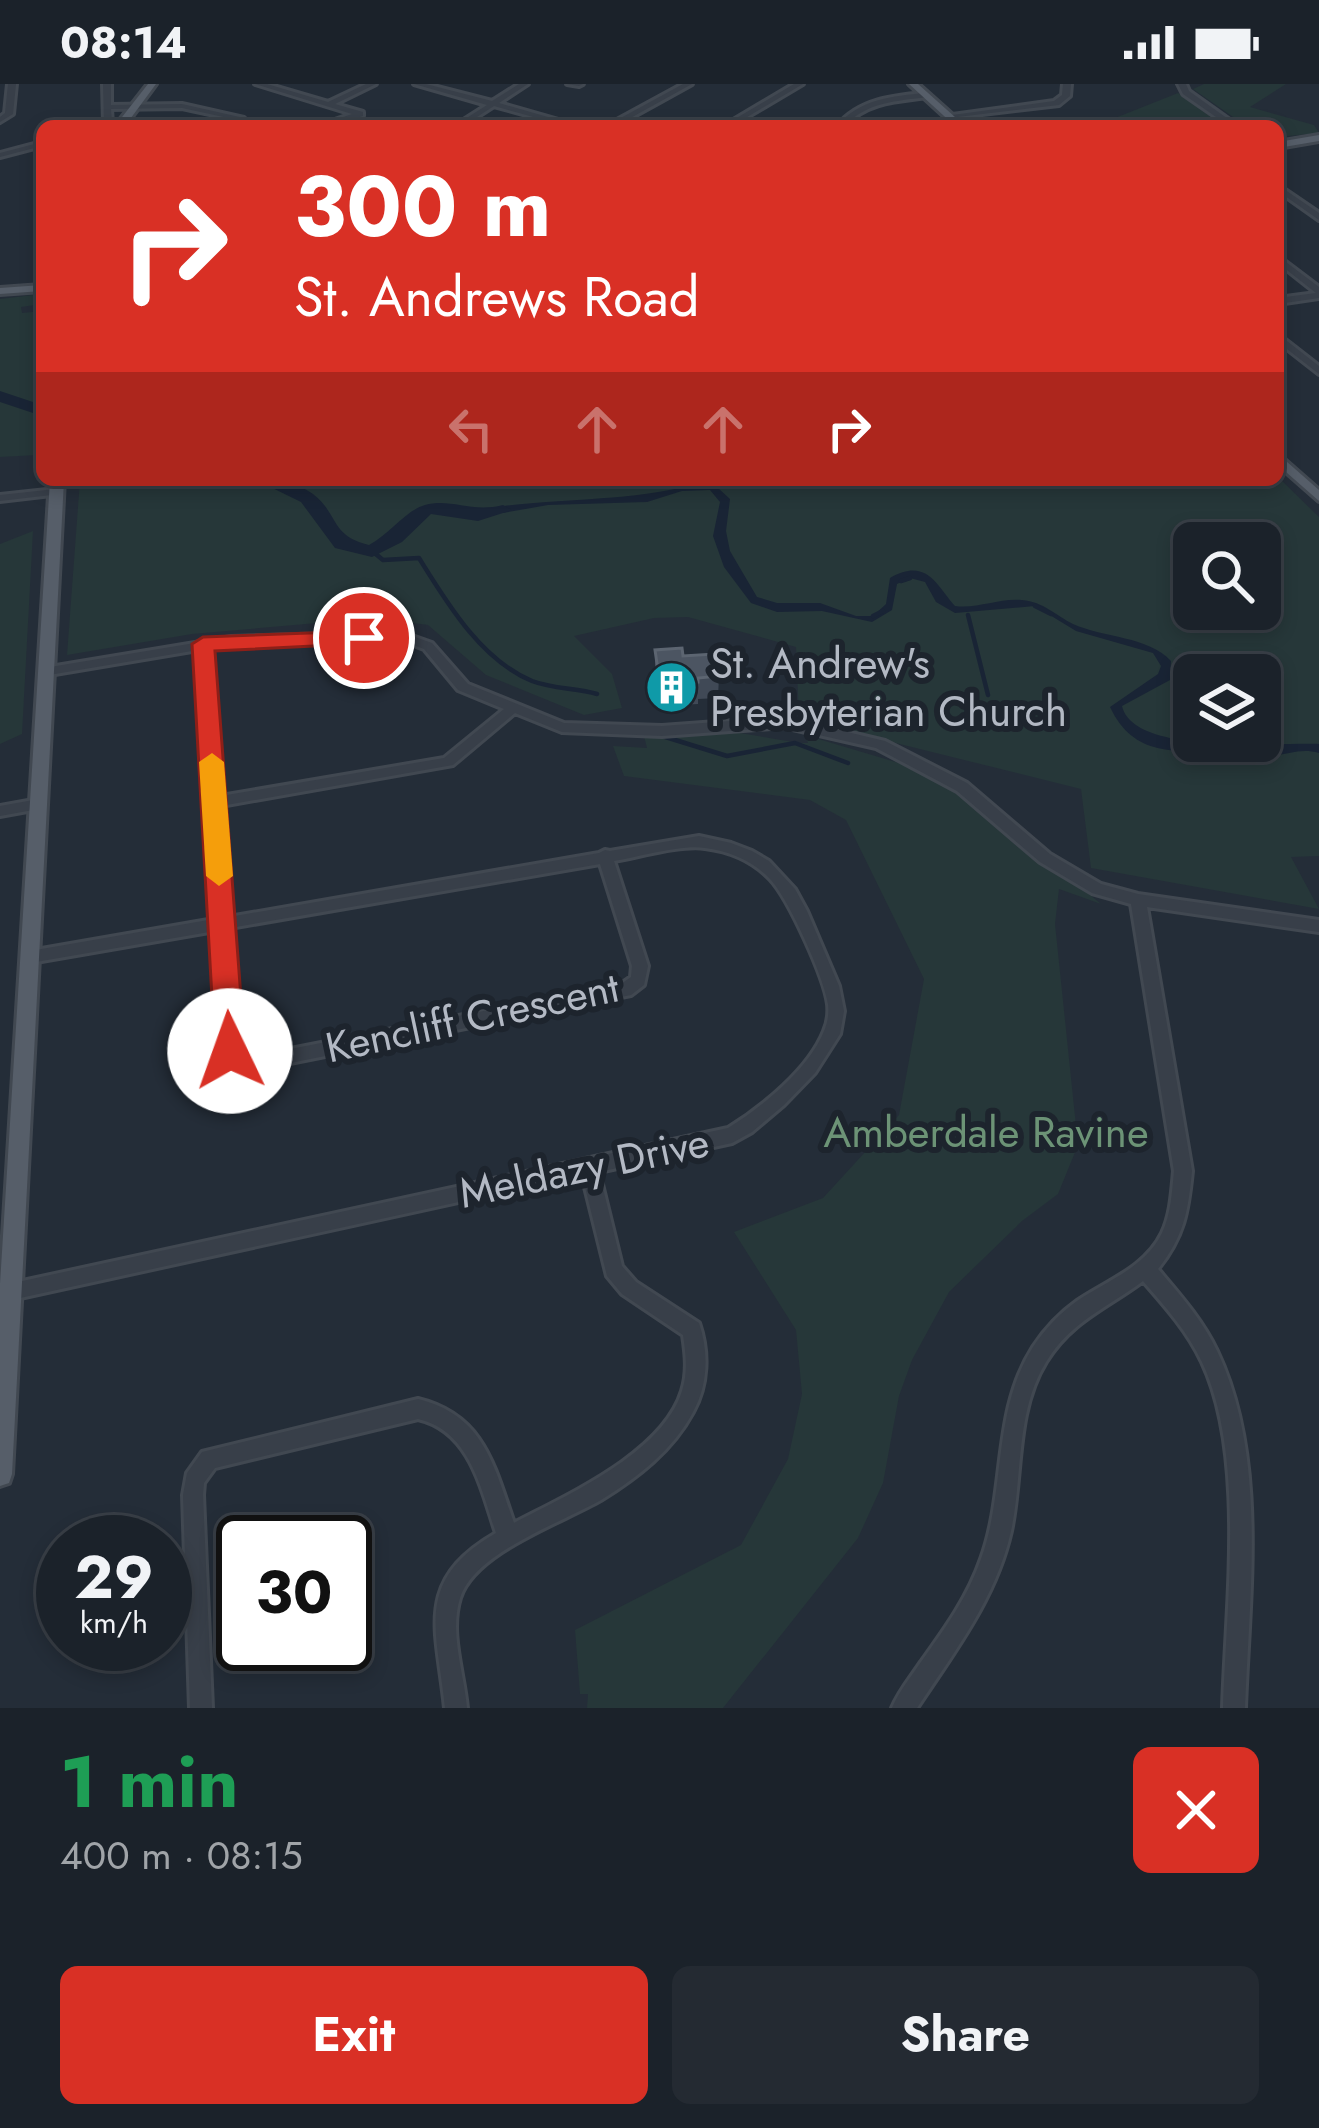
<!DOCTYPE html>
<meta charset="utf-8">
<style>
:root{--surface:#1b222a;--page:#242a32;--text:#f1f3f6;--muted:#a0a4a8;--line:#393f47;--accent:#d93025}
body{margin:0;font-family:Jost,sans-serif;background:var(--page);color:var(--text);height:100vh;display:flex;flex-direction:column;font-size:45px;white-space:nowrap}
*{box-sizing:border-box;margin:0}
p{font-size:39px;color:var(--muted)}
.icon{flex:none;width:66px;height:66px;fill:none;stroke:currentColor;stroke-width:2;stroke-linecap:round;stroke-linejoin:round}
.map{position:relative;height:1624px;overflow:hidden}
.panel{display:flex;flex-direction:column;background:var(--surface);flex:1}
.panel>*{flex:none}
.banner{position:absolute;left:36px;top:36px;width:1248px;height:366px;border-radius:18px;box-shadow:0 6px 18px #0003,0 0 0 3px var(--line);background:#d93025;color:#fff;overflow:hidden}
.buttons{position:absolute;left:1173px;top:438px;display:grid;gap:24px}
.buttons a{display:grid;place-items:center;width:108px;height:108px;border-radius:18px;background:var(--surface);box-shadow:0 6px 18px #0003,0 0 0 3px var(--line);font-size:60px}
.speed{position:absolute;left:36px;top:1431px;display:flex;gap:24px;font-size:60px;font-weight:700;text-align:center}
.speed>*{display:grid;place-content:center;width:156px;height:156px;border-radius:50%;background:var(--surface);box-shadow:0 6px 18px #0003,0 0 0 3px var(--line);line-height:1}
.speed small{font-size:30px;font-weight:400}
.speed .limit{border:6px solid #111;border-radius:18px;background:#fff;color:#111}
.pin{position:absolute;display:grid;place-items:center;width:102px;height:102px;color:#fff;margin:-51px;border:6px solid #fff;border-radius:50%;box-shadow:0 3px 12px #0007}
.me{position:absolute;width:132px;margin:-66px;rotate:357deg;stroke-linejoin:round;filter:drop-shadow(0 0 9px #0008)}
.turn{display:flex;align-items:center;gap:42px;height:252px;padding:0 60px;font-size:54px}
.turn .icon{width:156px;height:156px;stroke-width:2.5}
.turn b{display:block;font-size:84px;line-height:102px}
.lanes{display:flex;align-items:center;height:114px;padding:0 60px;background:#0003;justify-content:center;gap:60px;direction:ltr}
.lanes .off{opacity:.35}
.round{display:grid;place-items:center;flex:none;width:126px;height:126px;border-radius:18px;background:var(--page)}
.summary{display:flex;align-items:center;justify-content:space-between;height:204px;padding:0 60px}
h1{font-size:72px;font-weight:700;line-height:90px;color:#1e9e55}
.button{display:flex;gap:24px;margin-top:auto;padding:24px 60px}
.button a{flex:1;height:138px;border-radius:18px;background:var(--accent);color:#fff;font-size:48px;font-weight:700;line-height:138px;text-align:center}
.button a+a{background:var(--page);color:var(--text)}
.status{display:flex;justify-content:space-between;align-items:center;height:84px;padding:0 60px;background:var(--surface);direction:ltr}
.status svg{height:33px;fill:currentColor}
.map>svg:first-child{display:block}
.green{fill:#263739;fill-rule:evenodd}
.water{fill:#192435}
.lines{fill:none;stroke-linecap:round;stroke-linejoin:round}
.stream{stroke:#192435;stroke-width:4.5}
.river{fill:#192435;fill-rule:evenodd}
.minor-casing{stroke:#414851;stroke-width:6}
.major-casing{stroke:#414851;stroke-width:6}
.minor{fill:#383f49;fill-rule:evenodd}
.major{fill:#565e69;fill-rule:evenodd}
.wall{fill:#404956}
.building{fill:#4c5562;stroke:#5c6571;stroke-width:3}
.route{fill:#d93025;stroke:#8d1f18;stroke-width:3}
.slow{fill:#f59e0b}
.labels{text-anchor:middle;stroke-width:12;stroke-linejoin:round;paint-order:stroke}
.poi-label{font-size:42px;fill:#b3b9c4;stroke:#1d242d;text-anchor:start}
.street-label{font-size:42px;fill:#b3b9c4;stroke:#1d242d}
.park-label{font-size:42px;fill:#6c9376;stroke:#1d242d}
</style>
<div class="status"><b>08:14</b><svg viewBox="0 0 49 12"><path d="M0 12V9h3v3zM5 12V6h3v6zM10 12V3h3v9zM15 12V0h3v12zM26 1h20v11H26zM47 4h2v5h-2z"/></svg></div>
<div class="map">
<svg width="1319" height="1624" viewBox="0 0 1319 1624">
<rect width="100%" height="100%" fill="#242d38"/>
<path class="green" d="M1204,0H1286L1250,23L1314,41L1319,49L1278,53V42H1246L1193,5Z
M1178,9L1223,42H1094L1100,40Z
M42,210V220L21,223L22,229L42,227V358L37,371L0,373V215Z
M1278,393L1319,433V772L1291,773L1319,825L1091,784L1081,705L799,635L796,563L688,533L654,534L574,552L612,590L622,624L584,631L486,591L428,541L375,534L192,550L67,571L80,396ZM1194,459H1260V525H1194ZM1194,591H1260V657H1194Z
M33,447L22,650L0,660V460Z
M728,647L799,659H808L805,651L949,694L1101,820L1059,805L1055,840L1078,1061L1058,1110L1022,1137L949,1208L912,1276L899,1312L883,1399L858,1454L723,1624H587L588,1610H580L575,1546L741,1461L788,1375L802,1310L796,1246L734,1148L823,1114L899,1031L924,895L846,736L810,716L624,692L613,662L647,664L644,652Z"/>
<path class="water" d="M692,401L718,404L730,415L726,447L730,467L757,513L777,519H820L856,532H873L886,520L890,494C927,473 936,501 955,522C978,525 998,514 1022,516C1044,518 1055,531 1073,540C1104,554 1148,552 1171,577L1170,596L1122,622C1133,672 1277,658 1319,660V669C1301,664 1290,670 1272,672C1257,674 1240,670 1225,669C1175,666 1134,674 1110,623L1158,590L1161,582L1153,569L1076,547L1035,522L955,529L936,518L925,498L910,494L897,500L892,526L872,538L822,527L777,528L751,519L724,483L713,452L720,418L710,406L682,407L647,418L548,421L503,429L504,422C567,414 631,417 692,401Z"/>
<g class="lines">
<path class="stream" d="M372,467L383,476L419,474C447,519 481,576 532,597C553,605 576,604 597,610
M901,497L910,494
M1035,522L1051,530
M968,531L988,611
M873,532L883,527
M659,651L727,672L795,659L848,679"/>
<path class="river" d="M0,307L42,321V332L0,318Z
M256,396C275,396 297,398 313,410C339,430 330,452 369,461C390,450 406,426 425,421C451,414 471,429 503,421L512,426L478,437L431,430L402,458L372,473L335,464L301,418Z"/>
<defs>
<path id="minor" d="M8,0H16L13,30L0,38V33L5,29Z
M103,0H111V21L182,20L244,34L231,42H222L233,35L182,24L111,25L112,39L108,41L104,39Z
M255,0H267L328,18L366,0H376L335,20L363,28V32L329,42H317L352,30Z
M414,0H426L492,17L519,0H528L499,19L579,42H566L494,22L463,42H454L487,21Z
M567,0H583L579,2Z
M683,0H692L616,42H606Z
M794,0H803L732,42H723Z
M1063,0H1071L1070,12L1059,21L949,34L945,32L1054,17L1062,11Z
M1178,0H1186L1189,7L1238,42H1229L1183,10Z
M925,9L928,13C897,17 866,18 845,42H837C859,15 893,12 925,9Z
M1052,40H1079L1083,42H1048Z
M42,58V62L0,73V69Z
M1278,101L1319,129V136L1278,107Z
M1278,172L1319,203V214L1278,220V214L1316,209L1278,179Z
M1278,250L1319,282V290L1278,258Z
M56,405L60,406V410L0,417V411Z
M401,548L432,559L468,600L564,639L662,642L784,633L885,657L967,699L1050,770L1101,800L1138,810L1319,836V848L1147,823L1192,1087C1188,1128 1184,1152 1158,1185C1180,1211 1203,1237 1217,1267C1268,1374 1249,1510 1245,1624H1223C1226,1523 1246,1371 1202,1278C1188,1248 1165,1222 1143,1197C1107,1224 1071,1237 1046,1278C1015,1328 1023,1392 1011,1447C996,1514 954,1568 917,1624H892C899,1607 911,1593 921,1578C944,1546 968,1513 981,1475C1006,1407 992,1327 1033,1263C1045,1245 1060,1229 1077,1217C1106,1197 1145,1184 1162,1149C1171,1130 1172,1108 1174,1087L1131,820L1092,809L1040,778L957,707L876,664L784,643L662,652L562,648L515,629L453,681L221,722L229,833L599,769L605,766L610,767L699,752L731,759L752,767L769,777L795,805L807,827L839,902L844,927L840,950L815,989L784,1021L752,1048L732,1059L599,1088L622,1182L636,1198L699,1239C709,1268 708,1301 693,1328C672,1367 638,1393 601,1416C561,1439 475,1468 460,1514C449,1549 464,1589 467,1624H445C437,1545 413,1497 496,1449C481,1404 470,1347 418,1335L215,1384L204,1399L203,1411L212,1624H190L183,1411L187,1389L202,1368L418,1315C484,1331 494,1382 514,1439C567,1411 663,1369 682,1307C688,1288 686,1271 683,1251L622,1210L607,1192L582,1091L11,1216L4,1213L2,1207L4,1201L728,1044C762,1023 809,985 824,947C828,938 829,929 828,920C824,893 789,815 770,795C753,777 729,767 705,764C683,760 638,773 614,777L648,882L644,901L631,911L265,984L233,983L222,967L215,847L30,879L24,877L22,873L24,869L30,867L214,835L198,566L49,591L44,590L43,587L44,584L231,553ZM400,556L424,565L458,606L504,625L444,674L221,712L211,564L231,561ZM600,780L632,882L631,893L621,900L265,970L243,971L238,965L230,844Z
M39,715L46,720L44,724L0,732V722Z"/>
<path id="major" d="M148,0H156L125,42H115Z
M909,0H918L965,42H955Z
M1319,51V57L1278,64V58Z
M42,201V207L0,210V204Z
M1278,370L1319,406V417L1278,381Z
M50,396H64L12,1390L9,1399L0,1402V1200Z"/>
</defs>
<use href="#minor" class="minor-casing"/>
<use href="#major" class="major-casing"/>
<use href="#minor" class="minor"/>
<use href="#major" class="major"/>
</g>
<path class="wall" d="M655,566L683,572L719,592L718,614L698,615V620L660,622L655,588Z"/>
<path class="building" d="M682,564L683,572L714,570L719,592L698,594V598L660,600L655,566Z"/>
<path class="route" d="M364,547L373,549V559L215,567L245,967L241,976L230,979L220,976L215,967L192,560L203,553Z"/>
<path class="slow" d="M212,669L224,678L233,792L219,802L206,792L199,678Z"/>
<defs>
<symbol id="building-disc" viewBox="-11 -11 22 22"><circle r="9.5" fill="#0f9aa8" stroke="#1d242d"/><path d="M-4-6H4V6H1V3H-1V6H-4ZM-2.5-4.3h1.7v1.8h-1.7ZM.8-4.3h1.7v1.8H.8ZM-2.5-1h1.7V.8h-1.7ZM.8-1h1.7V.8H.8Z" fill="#fff"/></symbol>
</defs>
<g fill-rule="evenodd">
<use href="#building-disc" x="642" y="574" width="59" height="59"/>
</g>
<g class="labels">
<g class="poi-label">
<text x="710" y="594">St. Andrew's<tspan x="710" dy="48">Presbyterian Church</tspan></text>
</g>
<g class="street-label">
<text transform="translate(472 933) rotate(-12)" y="15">Kencliff Crescent</text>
<text transform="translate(584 1083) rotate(-12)" y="15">Meldazy Drive</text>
</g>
<g class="park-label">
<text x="986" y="1063">Amberdale Ravine</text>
</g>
</g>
</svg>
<div class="buttons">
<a><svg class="icon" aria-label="search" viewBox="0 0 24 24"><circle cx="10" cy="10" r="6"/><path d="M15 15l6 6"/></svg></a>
<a><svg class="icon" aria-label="layers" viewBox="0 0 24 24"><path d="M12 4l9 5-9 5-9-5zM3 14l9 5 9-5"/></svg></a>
</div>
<div class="speed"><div>29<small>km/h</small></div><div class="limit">30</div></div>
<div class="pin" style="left:364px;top:554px;background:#d93025"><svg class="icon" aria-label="arrive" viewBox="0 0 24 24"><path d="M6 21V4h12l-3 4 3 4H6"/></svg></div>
<svg class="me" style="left:230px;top:967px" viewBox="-20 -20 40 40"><circle r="19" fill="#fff"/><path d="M0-13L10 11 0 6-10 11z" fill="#d93025"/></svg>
<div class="banner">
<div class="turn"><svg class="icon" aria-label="right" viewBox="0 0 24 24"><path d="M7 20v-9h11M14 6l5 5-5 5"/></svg><div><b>300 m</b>St. Andrews Road</div></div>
<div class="lanes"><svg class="icon off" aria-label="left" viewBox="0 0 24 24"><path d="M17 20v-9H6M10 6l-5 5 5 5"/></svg><svg class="icon off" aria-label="ahead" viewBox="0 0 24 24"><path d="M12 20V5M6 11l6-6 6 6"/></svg><svg class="icon off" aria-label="ahead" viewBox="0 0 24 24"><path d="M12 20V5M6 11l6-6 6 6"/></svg><svg class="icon" aria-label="right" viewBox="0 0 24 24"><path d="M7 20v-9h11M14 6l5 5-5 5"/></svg></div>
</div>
</div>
<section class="panel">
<div class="summary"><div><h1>1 min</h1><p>400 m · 08:15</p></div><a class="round" style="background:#d93025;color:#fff"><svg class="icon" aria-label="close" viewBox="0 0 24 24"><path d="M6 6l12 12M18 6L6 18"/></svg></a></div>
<div class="button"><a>Exit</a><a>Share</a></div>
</section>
